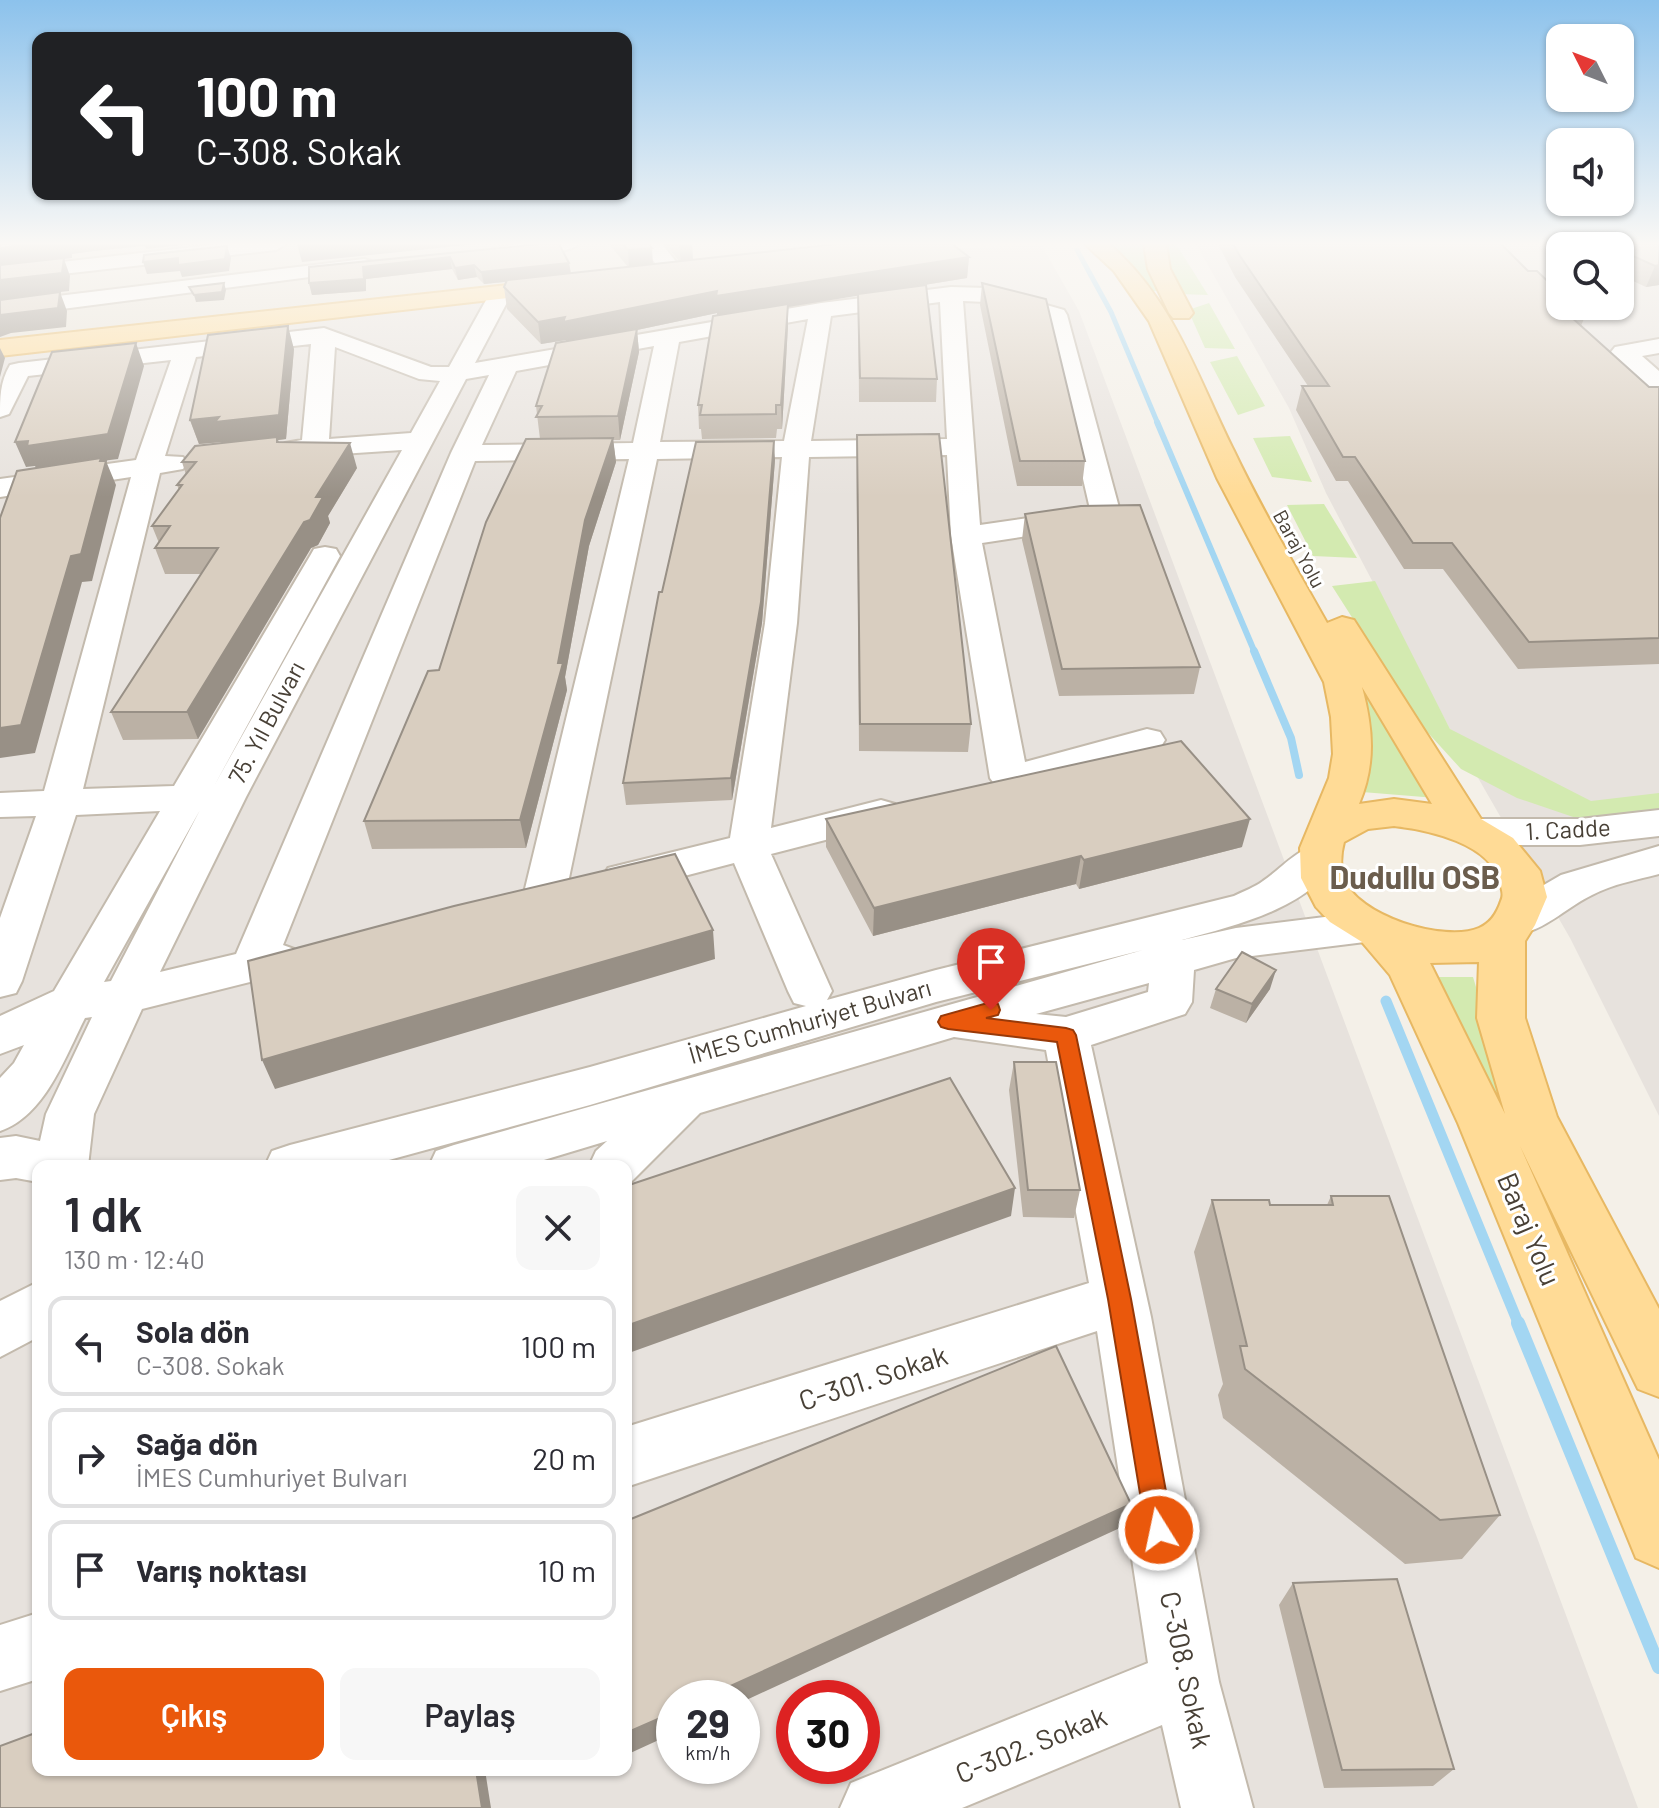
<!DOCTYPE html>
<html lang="tr">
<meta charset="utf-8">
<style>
:root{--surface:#fff;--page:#f7f7f7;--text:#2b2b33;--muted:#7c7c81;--line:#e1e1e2;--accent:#ea580c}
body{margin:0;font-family:Barlow,sans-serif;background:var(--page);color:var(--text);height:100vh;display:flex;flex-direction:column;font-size:30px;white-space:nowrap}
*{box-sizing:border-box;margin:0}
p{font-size:26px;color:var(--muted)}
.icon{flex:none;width:44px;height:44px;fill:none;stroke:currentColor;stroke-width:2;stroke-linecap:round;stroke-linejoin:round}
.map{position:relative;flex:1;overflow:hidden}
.side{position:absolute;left:32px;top:1160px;width:600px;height:616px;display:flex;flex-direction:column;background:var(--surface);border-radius:16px;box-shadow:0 2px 6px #0004}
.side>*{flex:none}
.hud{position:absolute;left:32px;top:32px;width:600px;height:168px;border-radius:16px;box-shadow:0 2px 6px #0004;background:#202124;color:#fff;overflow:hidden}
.needle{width:52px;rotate:312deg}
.fabs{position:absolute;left:1546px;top:24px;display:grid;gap:16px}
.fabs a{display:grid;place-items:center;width:88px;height:88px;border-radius:16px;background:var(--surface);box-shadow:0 2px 6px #0004;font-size:40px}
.speed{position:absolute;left:656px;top:1680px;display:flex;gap:16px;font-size:40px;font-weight:700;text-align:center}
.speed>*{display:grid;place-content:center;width:104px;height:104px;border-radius:50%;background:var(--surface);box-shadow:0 2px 6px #0004;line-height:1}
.speed small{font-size:20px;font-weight:400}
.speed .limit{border:12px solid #d22;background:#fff;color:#111}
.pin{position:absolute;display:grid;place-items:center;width:68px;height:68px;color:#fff;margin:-82px -34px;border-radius:50% 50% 50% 0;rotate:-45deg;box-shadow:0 0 8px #0007}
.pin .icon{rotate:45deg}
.me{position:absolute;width:88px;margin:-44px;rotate:350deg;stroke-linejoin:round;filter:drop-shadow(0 0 6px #0008)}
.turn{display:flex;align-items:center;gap:28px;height:168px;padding:0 32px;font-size:36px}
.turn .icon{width:104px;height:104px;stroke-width:2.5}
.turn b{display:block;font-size:56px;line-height:68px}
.round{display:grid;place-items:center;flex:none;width:84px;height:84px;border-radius:16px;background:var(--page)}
.overview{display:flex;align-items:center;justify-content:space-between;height:136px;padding:0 32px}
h1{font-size:48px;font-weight:600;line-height:60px}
.cta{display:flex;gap:16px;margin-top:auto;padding:16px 32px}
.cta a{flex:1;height:92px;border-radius:16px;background:var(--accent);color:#fff;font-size:32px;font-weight:600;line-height:92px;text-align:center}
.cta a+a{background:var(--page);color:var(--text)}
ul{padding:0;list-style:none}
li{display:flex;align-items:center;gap:24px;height:100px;margin:0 16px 12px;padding:0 16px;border:4px solid var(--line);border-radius:16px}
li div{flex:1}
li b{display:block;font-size:30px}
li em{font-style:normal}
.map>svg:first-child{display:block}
.residential{fill:#e8e2d6}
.industrial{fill:#e7e2dd;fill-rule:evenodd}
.green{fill:#d3eab0}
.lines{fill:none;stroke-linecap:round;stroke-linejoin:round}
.stream-far4{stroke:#a3d6f2;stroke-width:5}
.stream-far3{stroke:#a3d6f2;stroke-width:6}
.stream-far2{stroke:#a3d6f2;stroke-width:8}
.stream-far1{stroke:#a3d6f2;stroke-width:11}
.stream{stroke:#a3d6f2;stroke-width:14}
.minor-casing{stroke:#c3baad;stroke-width:4}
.major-casing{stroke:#e7b863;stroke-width:4}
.minor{fill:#fff;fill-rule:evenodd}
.major{fill:#ffdb96;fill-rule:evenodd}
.wall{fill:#bbb1a5}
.shaded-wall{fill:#989086}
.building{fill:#d9cec0;stroke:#989086;stroke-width:2}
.route{fill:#ea580c;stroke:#983908;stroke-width:2}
.labels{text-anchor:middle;stroke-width:6;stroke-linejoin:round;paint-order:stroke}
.far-street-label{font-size:20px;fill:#484036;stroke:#fff}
.street-label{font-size:24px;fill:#484036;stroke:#fff}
.near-street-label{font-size:28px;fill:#484036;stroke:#fff}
.district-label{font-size:32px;font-weight:bold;fill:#6b5d4d;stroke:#fff}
</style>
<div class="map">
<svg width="1659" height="1808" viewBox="0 0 1659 1808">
<rect width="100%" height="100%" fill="#f4f0e8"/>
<path class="residential" d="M0,244H868L0,341Z"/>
<path class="industrial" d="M1196,244H1659V1116L1570,938L1450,729L1326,493L1289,408ZM1560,246H1620V306H1560Z
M1042,246L1079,311L1638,1808H0V354L512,299L929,248ZM38,1166H626V1770H38ZM674,1698H742V1766H674ZM794,1698H862V1766H794Z"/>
<path class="green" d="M1106,244H1143L1146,263L1157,291H1150L1130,264Z
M1166,244H1176L1208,295L1179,294L1167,270Z
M1209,303L1235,349L1205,348L1188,310Z
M1237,356L1265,406L1238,415L1210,362Z
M1290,436L1312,482L1272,477L1253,438Z
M1324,504L1357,558L1313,556L1287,505Z
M1375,581L1450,729L1591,801L1659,793V810L1582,820L1517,798L1461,769L1420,724L1332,586Z
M1361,684L1436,798L1362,792Z
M1423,977H1473L1515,1117H1497Z"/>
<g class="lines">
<path class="stream-far4" d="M1077,250L1111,312L1158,424"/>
<path class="stream-far3" d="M1157,422L1255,653"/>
<path class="stream-far2" d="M1254,651L1291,738L1299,775"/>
<path class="stream-far1" d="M1386,1001L1519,1325"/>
<path class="stream" d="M1518,1323L1659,1667"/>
<defs>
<path id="minor" d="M220,244H286L276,250L0,281V269Z
M516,244H579C570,254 501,262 492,252L495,248Z
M641,244H662L685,273L682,278H666Z
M364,259L371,261L375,265L371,269L0,317V303Z
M501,286L512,293L475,363L821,303L951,287L987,288L1064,310L1067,315L1121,515L1116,521L1106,524L982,543L1025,762L1147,729L1160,732L1165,740L1160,748L1022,786L1009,790L996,786L990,778L951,536L947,455L809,457L797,623L771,828L881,800L895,804L901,813L895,822L771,854L832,991L827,1000L936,970L1234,896C1244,891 1255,887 1263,881C1287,865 1303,839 1334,847L1340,857C1308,909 1237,925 1182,940L1236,928L1365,912L1380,916L1386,927L1380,938L1365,942L1236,958L1194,970L1192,1002L1185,1014L1091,1045L1151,1317L1219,1682L1253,1808H1181L1162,1725L962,1808H840L851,1783L1148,1663L1097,1331L626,1487V1427L1089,1283L1046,1050L954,1037L700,1113L632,1181L626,1183V1166H589L596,1151L607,1141L524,1166H429L436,1151L454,1145L1143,950L936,1002L590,1105L367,1166H265L272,1151L290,1145L590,1067L806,1006L794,1003L788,991L734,863L623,892L608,888L602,878L608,868L730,838L765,623L782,457L657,459L565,897L559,907L544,911L529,907L523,897L629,459L475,461L283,945L294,949L301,960L294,971L142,1009L94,1114L88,1166H38V1182L16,1178L0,1180V1138L16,1136L40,1141L46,1114L92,1017L85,1018C65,1057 45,1116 0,1131V1078L14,1063L24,1045L0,1054V1016L54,991L160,811L76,815L22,981L16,993L0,997V918L36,816L0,817V793L44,791L131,477L0,497V479L136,460L171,360L28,376L9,414L0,417C0,397 0,382 10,365L19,363L324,328L431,367H449L490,293ZM963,301L986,302L1046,319L1090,509L980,525ZM940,302L947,439L811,441L831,316ZM808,319L784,441L660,442L679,342ZM311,344L302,440L285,443L281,449L285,455L295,457L402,450L214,786L340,556L336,549L325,547L314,549L310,556L174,786L83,789L160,473L183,469L187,463L183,457L165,456L196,357ZM654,346L633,443L482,445L516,371ZM335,347L419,379L440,381L411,433L329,439ZM489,375L451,453L236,954L160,972L246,797L466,379ZM200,810L111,981L104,982ZM1149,983L1148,992L1066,1017L1036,1014Z
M1659,339V353L1642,356L1659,371V392L1650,389L1611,352L1615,347Z
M1659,810V836L1580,845H1478L1464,841L1458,832L1464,823L1478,819H1580Z
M1659,846V874C1636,880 1613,884 1592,895C1562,909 1535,942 1501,932L1495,921L1501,910L1561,875Z
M38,1282V1337L0,1357V1301Z
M38,1613V1679L0,1691V1625Z"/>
<path id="major" d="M1085,244H1109C1174,300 1197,377 1234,451C1262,510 1295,566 1327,623L1342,617L1354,620L1481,819L1513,838L1540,871L1547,897L1535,925L1525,941V1018L1557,1117L1659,1309V1397L1638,1389L1520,1146L1659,1460V1568L1636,1558L1458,1123L1390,975L1362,942L1330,922L1316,907L1301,878L1300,848L1329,778L1333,754L1331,717L1324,682L1217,478L1149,321L1114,271ZM1362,687L1432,804L1394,799L1359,804C1376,764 1373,728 1362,687ZM1394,826C1428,830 1491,843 1500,883C1502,890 1504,895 1501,901C1497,913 1491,923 1479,928C1445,943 1356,916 1344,878C1340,867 1341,853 1344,842L1368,829ZM1479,962L1477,1018L1505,1114L1430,963Z
M1144,244H1166L1170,269L1193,313L1189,318H1173L1169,313L1148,269Z
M562,279L570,281L573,286L570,291L0,356V340Z"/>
</defs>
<use href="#minor" class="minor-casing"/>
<use href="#major" class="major-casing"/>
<use href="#minor" class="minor"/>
<use href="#major" class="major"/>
</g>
<path class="wall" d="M540,244L569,263L571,273L628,267L609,244H649L653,264L679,261L665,244H692L693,260L969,257L967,278L906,288L937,379L936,402H859L858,295L788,307V326L782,429H777L776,438L702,439L701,429H699L698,405L717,313L637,330L639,352L620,440H613L616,462L589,546L565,677L567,690L526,848L372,849L364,821L439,670L540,439L536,406L566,342V340L541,344L507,309L504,287L506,282L484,284L477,277L458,280L452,269L366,279V291L312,295L309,283V267Z
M1218,244H1501L1528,271L1585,316L1581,326L1649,387H1659V664L1518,669L1443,569H1404L1348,481H1336L1296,410L1302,386H1308L1235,277Z
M1553,244H1659V285L1646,287L1620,275V246H1560V248Z
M982,283L1085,461L1082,486H1017L980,305Z
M294,349L286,439L278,440L279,442L357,468L328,516L330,523L318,545L311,548L198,739L123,740L111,712L201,574H165L155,548L159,543L152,526L179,490L177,485L186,475L182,462L222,443V442L199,444L190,420Z
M857,459L971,724L968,752L859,751Z
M775,460L762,623L732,800L626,805L623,783L662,592Z
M1025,514L1200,667L1194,694L1059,696L1022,540Z
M826,819L1242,847L1079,889L1076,884L873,936L826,847Z
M1216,989H1270L1246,1023L1210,1008Z
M1014,1062L1080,1190L1074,1218L1023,1217L1009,1090Z
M1331,1196L1500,1515L1462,1559L1405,1564L1223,1418L1218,1395L1223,1384L1194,1252L1212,1200L1270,1205H1327Z
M1293,1583L1454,1769L1433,1786L1324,1788L1279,1605Z"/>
<path class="shaded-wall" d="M31,244H193L146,249L145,246L94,251L72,254V258L64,259L70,276L69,291L60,292L67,311L66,327L11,333L0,337V248Z
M297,244H477L302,262Z
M692,244L693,262L681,263L679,245Z
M227,246L231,258L229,271L182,277L180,271L147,274L143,262Z
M652,248L653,266L629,268L628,250Z
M450,257L452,269L366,279V291L312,295L309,283L363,267Z
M969,257L967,278L788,307V326L782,429L781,405L717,318V313L637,330L639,352L620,440L618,416L566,344V340L541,344L538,322L717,291Z
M569,263L571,275L484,284L481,272Z
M474,265L477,277L458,280L455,268Z
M1659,265V285L1646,287L1655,266Z
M224,283L226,290L224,300L196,302L194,295Z
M288,326L294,349L286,439L278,440L285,461L223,446L222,442L199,444L190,420Z
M136,343L144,366L118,459L102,461H106L116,485L92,581L82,582L35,753L0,758V728L37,470L35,466L26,467L15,442Z
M0,348L5,358L0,377Z
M613,438L616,462L589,546L565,677L567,690L526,848L520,820L558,663L585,520Z
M774,441L775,460L762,623L732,800L731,778Z
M350,443L357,468L328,516L330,523L318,545L311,548L198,739L187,712L316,497Z
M1250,819L1242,847L1079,889L1084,860Z
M1081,856L1076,884L873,936L874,908Z
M713,930L715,959L275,1089L262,1060Z
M1276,970L1270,989L1246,1023L1252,1004Z
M1015,1188L1011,1216L626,1354V1326Z
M1131,1504L1122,1527L742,1702V1698H704Z
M674,1712V1733L626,1755V1733Z
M476,1770H485L491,1808H482Z"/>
<path class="building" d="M0,244H31L0,248Z
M540,244H559L569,263L481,272L474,265L455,268L450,257L363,267L364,279L309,283V267Z
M622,244H649L652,248L628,250Z
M837,244H952L969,257L716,296L717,291L563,322L565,317L538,322L504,287L507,280Z
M1233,244H1501L1528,271H1537L1560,293V306H1575L1585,316H1570L1649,387H1659V638L1529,642L1452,543H1413L1355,457H1343L1302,386H1329L1240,256Z
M1606,244H1659V265L1655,266L1620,250V246H1610Z
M227,246L225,259L178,265V258L143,262L144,255Z
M64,258L62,273L0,280V265Z
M224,283L222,292L194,295L189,287Z
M982,283L1046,299L1085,461H1020Z
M926,285L937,379L860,378L858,294Z
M60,292L58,308L0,315V300Z
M788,304L781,405H776V414L700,415L702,405H698L713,316Z
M288,326L279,415L215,422L219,417L190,420L208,335Z
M637,329L618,416L536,417L542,406H536L556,343Z
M136,343L108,434L27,446L28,441L15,442L52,352Z
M939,434L971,724H860L857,435Z
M277,437V442L350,443L316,497H323L310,520L304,522L187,712H111L218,548H155L170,526H152L182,485H177L196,462H182L195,446Z
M613,438L585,520L558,663H563L520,820L364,821L428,671L439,670L486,522L526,439Z
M774,441L761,602L731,778L623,783L659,592H662L696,442Z
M101,458L100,461H106L81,554L71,556L21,725L0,728V518L17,471Z
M1140,505L1200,667L1062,669L1025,514L1081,506Z
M1181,741L1250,819L1084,860L1081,856L874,908L826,819Z
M675,854L713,930L262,1060L248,961L454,906Z
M1242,952L1276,970L1252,1004L1216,989Z
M1014,1062H1056L1080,1190H1028Z
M950,1078L1015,1188L626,1326V1186Z
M1331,1196H1389L1500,1515L1440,1520L1245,1369L1240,1346H1247L1212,1200H1269L1270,1205H1333Z
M1056,1346L1131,1504L704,1698H674V1712L626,1733V1521Z
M1397,1579L1454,1769L1342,1770L1293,1583Z
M38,1732V1770H476L482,1808H0V1746Z"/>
<linearGradient id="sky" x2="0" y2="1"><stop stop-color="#8cc2ec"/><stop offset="0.49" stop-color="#faf8f5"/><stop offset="1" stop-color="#faf8f5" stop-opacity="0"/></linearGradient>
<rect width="1659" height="497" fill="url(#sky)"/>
<path class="route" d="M991,1002L998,1004L1000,1010L998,1015L986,1018L1066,1028L1073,1030L1076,1035L1131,1299L1173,1530L1169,1539L1159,1543L1150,1539L1146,1530L1108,1299L1057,1042L948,1029L941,1027L938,1022L941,1016Z"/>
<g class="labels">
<g class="far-street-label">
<text transform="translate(1299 549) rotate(61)" y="7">Baraj Yolu</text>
</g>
<g class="street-label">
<text transform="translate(267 723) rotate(-62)" y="8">75. Yıl Bulvarı</text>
<text transform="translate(1568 830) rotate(-3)" y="8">1. Cadde</text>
<text transform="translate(810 1022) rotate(-16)" y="8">İMES Cumhuriyet Bulvarı</text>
</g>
<g class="near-street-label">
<text transform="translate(1529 1229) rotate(67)" y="10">Baraj Yolu</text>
<text transform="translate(873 1378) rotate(-18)" y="10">C-301. Sokak</text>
<text transform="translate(1186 1670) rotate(78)" y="10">C-308. Sokak</text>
<text transform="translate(1031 1745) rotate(-22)" y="10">C-302. Sokak</text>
</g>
<g class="district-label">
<text x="1415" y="889">Dudullu OSB</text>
</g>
</g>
</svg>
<div class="fabs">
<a><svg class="needle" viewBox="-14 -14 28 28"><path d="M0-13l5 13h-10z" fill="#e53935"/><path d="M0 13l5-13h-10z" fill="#7c7c81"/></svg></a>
<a><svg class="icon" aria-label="sound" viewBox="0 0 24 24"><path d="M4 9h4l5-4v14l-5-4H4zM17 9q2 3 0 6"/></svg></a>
<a><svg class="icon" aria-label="search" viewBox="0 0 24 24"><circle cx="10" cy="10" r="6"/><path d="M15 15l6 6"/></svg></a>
</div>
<div class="speed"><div>29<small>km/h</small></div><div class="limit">30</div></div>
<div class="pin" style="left:991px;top:1010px;background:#d93025"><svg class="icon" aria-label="arrive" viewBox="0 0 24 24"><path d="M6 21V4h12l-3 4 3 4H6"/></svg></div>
<svg class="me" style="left:1159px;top:1530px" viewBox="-20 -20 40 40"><circle r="17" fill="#ea580c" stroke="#fff" stroke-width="3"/><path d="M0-11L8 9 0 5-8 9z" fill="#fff"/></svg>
<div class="hud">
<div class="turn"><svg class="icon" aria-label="left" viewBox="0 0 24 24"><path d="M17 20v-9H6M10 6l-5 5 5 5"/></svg><div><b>100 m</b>C-308. Sokak</div></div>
</div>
<section class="side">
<div class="overview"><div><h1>1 dk</h1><p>130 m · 12:40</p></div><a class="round"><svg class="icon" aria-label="close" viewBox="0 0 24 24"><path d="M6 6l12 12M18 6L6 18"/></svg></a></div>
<ul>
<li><svg class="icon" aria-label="left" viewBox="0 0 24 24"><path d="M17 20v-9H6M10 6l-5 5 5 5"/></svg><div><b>Sola dön</b><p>C-308. Sokak</p></div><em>100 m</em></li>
<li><svg class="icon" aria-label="right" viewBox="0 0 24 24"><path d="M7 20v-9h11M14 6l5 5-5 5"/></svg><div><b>Sağa dön</b><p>İMES Cumhuriyet Bulvarı</p></div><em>20 m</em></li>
<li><svg class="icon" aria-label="arrive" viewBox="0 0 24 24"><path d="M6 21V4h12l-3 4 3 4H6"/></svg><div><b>Varış noktası</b></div><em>10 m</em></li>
</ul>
<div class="cta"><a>Çıkış</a><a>Paylaş</a></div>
</section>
</div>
